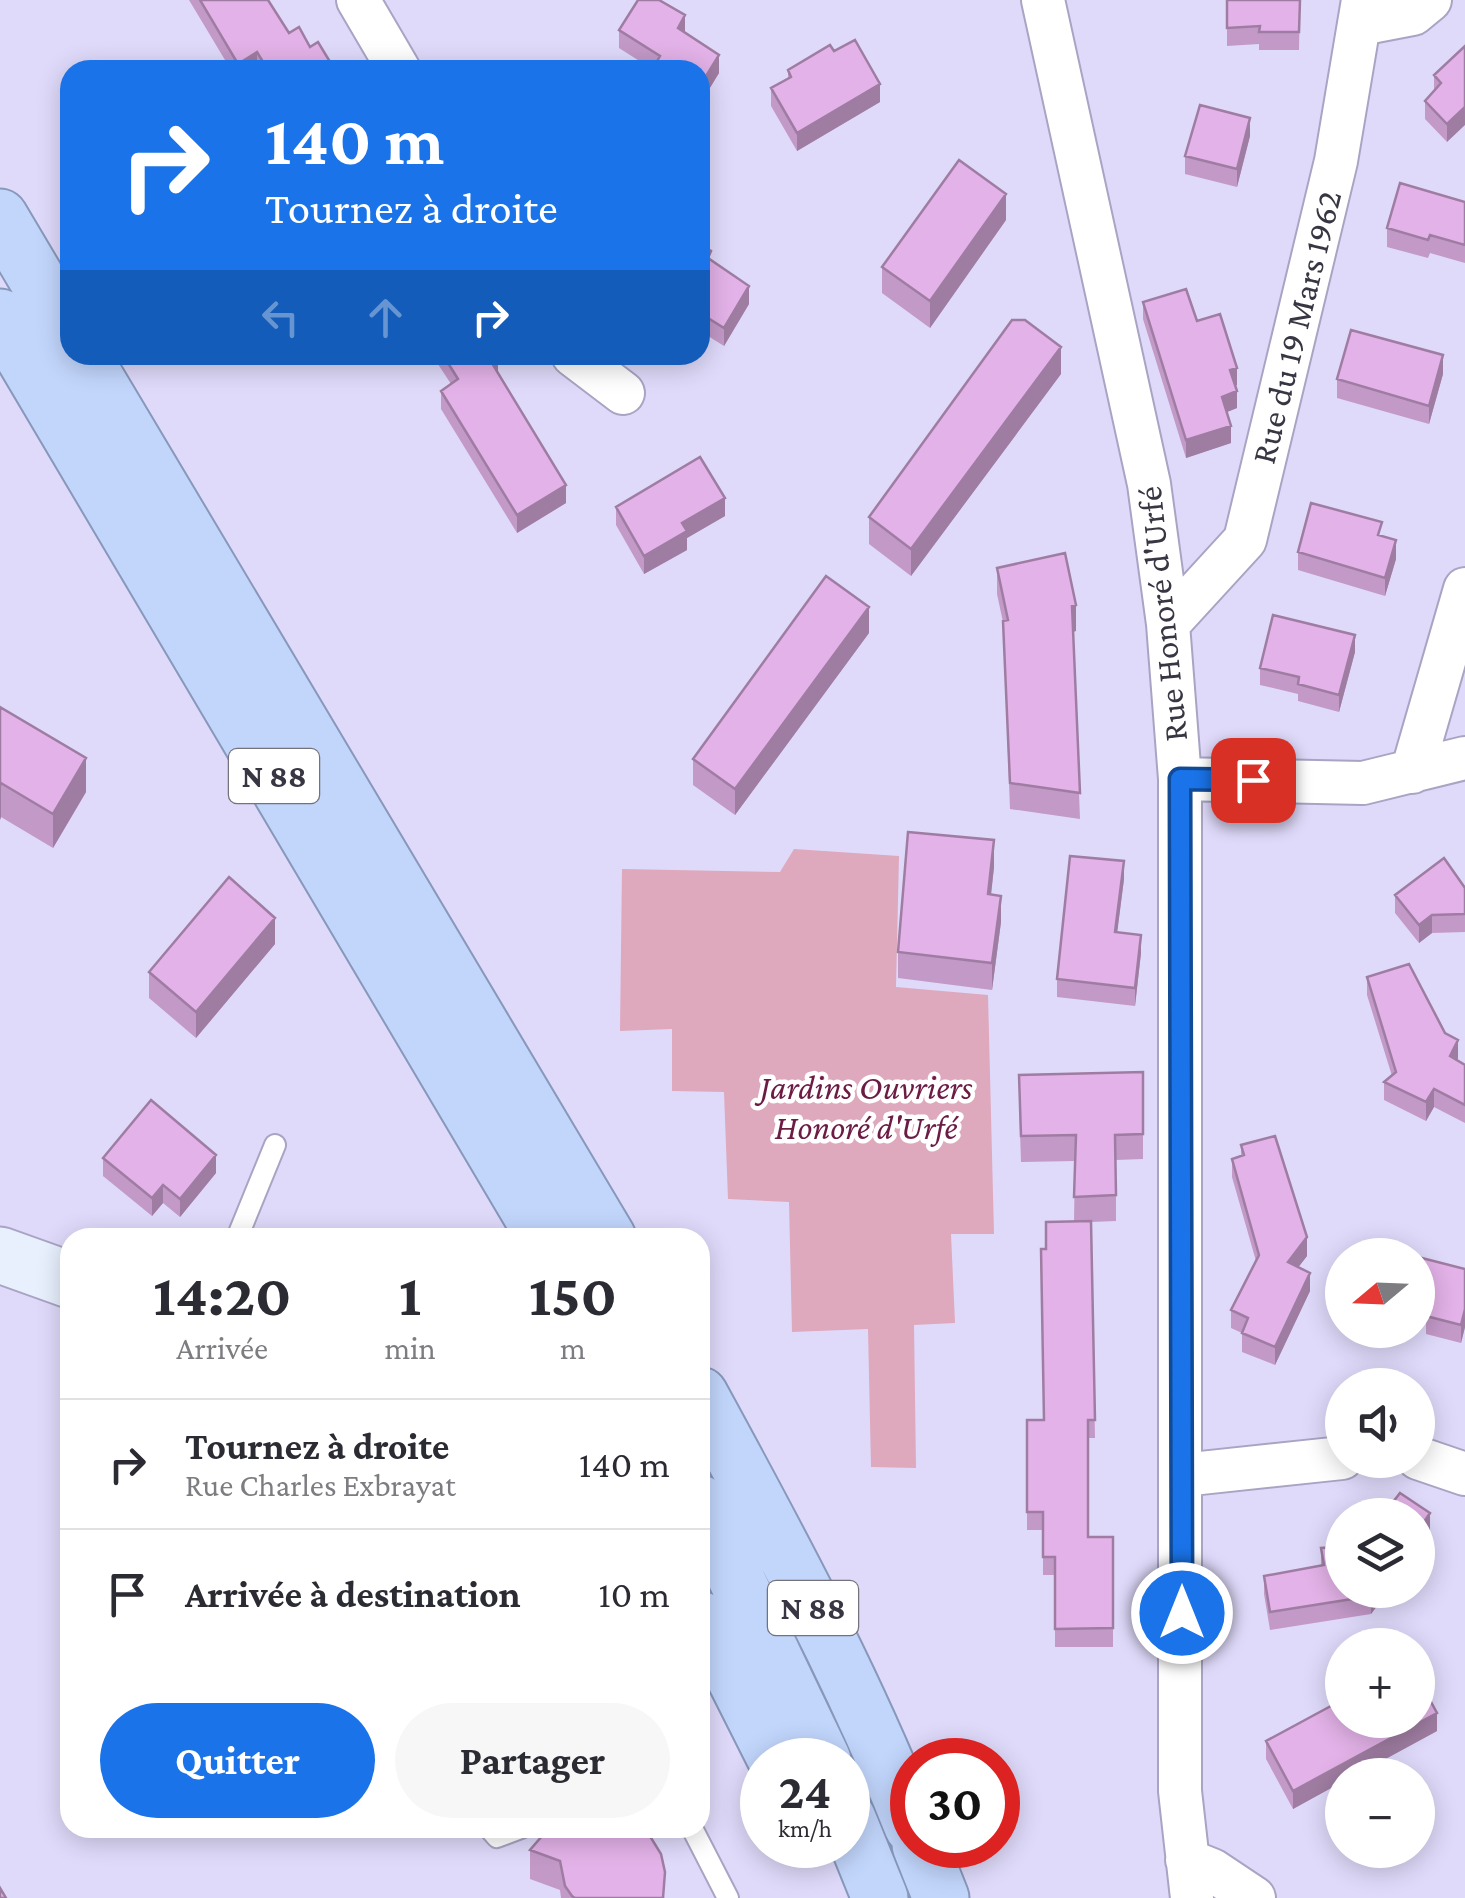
<!DOCTYPE html>
<html lang="fr">
<meta charset="utf-8">
<style>
:root{--surface:#fff;--page:#f7f7f7;--text:#2b2b33;--muted:#7c7c81;--line:#e1e1e2;--accent:#1a73e8}
body{margin:0;font-family:"Crimson Pro",serif;background:var(--page);color:var(--text);height:100vh;display:flex;flex-direction:column;font-size:38px;white-space:nowrap}
*{box-sizing:border-box;margin:0}
p{font-size:32px;color:var(--muted)}
.icon{flex:none;width:55px;height:55px;fill:none;stroke:currentColor;stroke-width:2;stroke-linecap:round;stroke-linejoin:round}
.map{position:relative;flex:1;overflow:hidden}
.panel{position:absolute;left:60px;top:1228px;width:650px;height:610px;display:flex;flex-direction:column;background:var(--surface);border-radius:30px;box-shadow:0 5px 25px #0003}
.panel>*{flex:none}
.top-card{position:absolute;left:60px;top:60px;width:650px;height:305px;border-radius:30px;box-shadow:0 5px 25px #0003;background:#1a73e8;color:#fff;overflow:hidden}
.needle{width:65px;rotate:251deg}
.fabs{position:absolute;left:1325px;top:1238px;display:grid;gap:20px}
.fabs a{display:grid;place-items:center;width:110px;height:110px;border-radius:50%;background:var(--surface);box-shadow:0 5px 25px #0003;font-size:50px}
.speed{position:absolute;left:740px;top:1738px;display:flex;gap:20px;font-size:50px;font-weight:700;text-align:center}
.speed>*{display:grid;place-content:center;width:130px;height:130px;border-radius:50%;background:var(--surface);box-shadow:0 5px 25px #0003;line-height:1}
.speed small{font-size:25px;font-weight:400}
.speed .limit{border:15px solid #d22;background:#fff;color:#111}
.pin{position:absolute;display:grid;place-items:center;width:85px;height:85px;color:#fff;margin:-42px;border-radius:20px;box-shadow:0 5px 15px #0006}
.me{position:absolute;width:110px;margin:-55px;rotate:0deg;stroke-linejoin:round;filter:drop-shadow(0 0 8px #0008)}
.turn{display:flex;align-items:center;gap:35px;height:210px;padding:0 40px;font-size:45px}
.turn .icon{width:130px;height:130px;stroke-width:2.5}
.turn b{display:block;font-size:70px;line-height:85px}
.lanes{display:flex;align-items:center;height:95px;padding:0 40px;background:#0003;justify-content:center;gap:50px;direction:ltr}
.lanes .off{opacity:.35}
.eta{display:flex;justify-content:space-evenly;align-items:center;height:170px;text-align:center}
.eta b{font-size:60px;font-weight:700;line-height:70px}
.primary-button{display:flex;gap:20px;margin-top:auto;padding:20px 40px}
.primary-button a{flex:1;height:115px;border-radius:60px;background:var(--accent);color:#fff;font-size:40px;font-weight:700;line-height:115px;text-align:center}
.primary-button a+a{background:var(--page);color:var(--text)}
ul{padding:0;list-style:none}
li{display:flex;align-items:center;gap:30px;height:130px;padding:0 40px;border-top:2px solid var(--line)}
li div{flex:1}
li b{display:block;font-size:38px}
li em{font-style:normal}
.map>svg:first-child{display:block}
.green{fill:#dea8bd}
.lines{fill:none;stroke-linecap:round;stroke-linejoin:round}
.service-casing{stroke:#a9a4c3;stroke-width:24}
.minor-casing{stroke:#a9a4c3;stroke-width:46}
.secondary-casing{stroke:#a9a4c3;stroke-width:59}
.trunk-casing{stroke:#8898bb;stroke-width:59}
.service{stroke:#fff;stroke-width:20}
.minor{stroke:#fff;stroke-width:42}
.secondary{stroke:#e8f0fe;stroke-width:55}
.trunk{stroke:#c2d6fc;stroke-width:55}
.wall{fill:#c399c8}
.shaded-wall{fill:#9f7da2}
.building{fill:#e3b2e8;stroke:#9f7da2;stroke-width:2.5}
.route-casing{stroke:#114b97;stroke-width:25}
.route{stroke:#1a73e8;stroke-width:18}
.labels{text-anchor:middle;stroke-width:9;stroke-linejoin:round;paint-order:stroke}
.shield{fill:#fff;stroke:#74727b;stroke-width:2.5}
.shield-label{font-size:32px;font-weight:bold;fill:#393643}
.street-label{font-size:35px;fill:#393643;stroke:#fff}
.park-label{font-size:35px;font-style:italic;fill:#6c1b44;stroke:#fff}
</style>
<div class="map">
<svg width="1465" height="1898" viewBox="0 0 1465 1898">
<rect width="100%" height="100%" fill="#dfdafa"/>
<path class="green" d="M794,849L899,856L896,987L988,995L994,1234H951L955,1323L914,1325L916,1468L871,1467L868,1329L792,1332L789,1202L728,1199L724,1092L672,1091V1029L620,1031L622,869L780,872Z"/>
<g class="lines">
<defs>
<path id="service" d="M237,1238L275,1145
M489,1828L497,1837L521,1828
M692,1828L728,1898"/>
<path id="minor" d="M358,0L399,70
M1043,0L1149,484L1168,624L1180,779V1791L1192,1898
M1361,24L1413,14L1430,0
M573,355L623,393
M1168,624L1245,540L1336,161L1363,0
M1412,772L1465,589
M1180,779L1363,783L1465,758
M1418,1458L1465,1474
M1182,1475L1342,1458
M1187,1860L1212,1870L1254,1898"/>
<path id="secondary" d="M0,1255L70,1280"/>
<path id="trunk" d="M0,217L70,335
M0,317L545,1238
M82,355L608,1238
M700,1395C777,1536 853,1677 912,1826
M700,1503L823,1760
M700,1619L707,1623L776,1760
M848,1819L880,1898
M920,1845L941,1898"/>
</defs>
<use href="#service" class="service-casing"/>
<use href="#minor" class="minor-casing"/>
<use href="#secondary" class="secondary-casing"/>
<use href="#trunk" class="trunk-casing"/>
<use href="#service" class="service"/>
<use href="#minor" class="minor"/>
<use href="#secondary" class="secondary"/>
<use href="#trunk" class="trunk"/>
</g>
<path class="wall" d="M189,0H268L289,33L310,47L335,70H231Z
M1227,0H1300L1299,50H1259V44L1227,46Z
M619,30L685,33L719,73L700,104V70L652,69L619,48Z
M1465,46L1447,142L1425,119V101L1434,92V75Z
M834,51L880,102L797,151L771,106V88L788,79V70Z
M1250,136L1237,187L1185,174V156Z
M1465,202V263L1430,253L1428,258L1387,247V228Z
M1006,220L930,328L882,293V267Z
M700,244L711,260L749,304L724,346L700,331Z
M1143,302L1197,321L1237,385L1235,386L1237,408L1227,412L1231,443L1186,458L1143,319Z
M432,355H498V373L566,503L517,533L441,409V391L451,384Z
M1061,374L911,576L869,544V517Z
M1443,374L1429,424L1337,398V379Z
M616,507L725,516L687,538V550L644,574L616,525Z
M1382,537L1396,559L1385,596L1298,570V552Z
M997,568L1076,631L1073,632L1080,819L1010,809L1003,622L997,594Z
M869,633L735,815L693,785V759Z
M1355,652L1339,712L1298,701V694L1260,685V668Z
M0,707L86,792L53,848L1,817L0,820Z
M994,867L991,895L1001,922L992,990L898,978V952Z
M1124,879L1117,932L1141,953L1135,1006L1057,997V979Z
M1465,888V932L1432,933L1419,943L1395,913V895Z
M275,944L196,1038L149,998V972Z
M1367,977L1458,1058L1457,1061L1465,1065V1123L1434,1107L1426,1121L1384,1100V1082L1392,1076L1367,995Z
M1143,1072V1159L1116,1160V1221L1091,1222L1095,1438H1088V1537H1113V1647H1055V1575H1043V1530H1027V1420H1044L1046,1249L1074,1222L1075,1161L1021,1162L1019,1100Z
M1241,1145L1307,1256L1298,1267L1310,1291L1275,1365L1242,1352V1333L1231,1328V1310L1256,1261L1232,1177V1159L1241,1156Z
M103,1158L216,1173L180,1217L163,1203L152,1216L103,1176Z
M1418,1257L1465,1269V1327L1461,1343L1426,1334V1323L1421,1321V1314L1418,1313Z
M1321,1548L1342,1590H1389L1371,1614L1270,1630L1264,1594V1576L1321,1566Z
M1437,1731L1356,1775H1342V1782L1293,1809L1266,1759V1741Z
M530,1850L665,1898H561L560,1890L530,1879Z"/>
<path class="shaded-wall" d="M685,15V34L678,28Z
M257,52V70H238V64Z
M719,55V73L700,104V86Z
M880,84V102L797,151V133Z
M1465,107V125L1447,142V124Z
M1250,118V136L1237,187V169Z
M1006,194V220L930,328V301Z
M749,286V304L724,346V328Z
M1061,347V374L911,576V549Z
M498,355V373L490,360Z
M1443,355V374L1429,424V406Z
M1237,368V385L1230,388V370Z
M1237,391V408L1222,414V397Z
M1231,426V443L1186,458V440Z
M566,485V503L517,533V515Z
M725,498V516L687,538V550L644,574V556L682,523Z
M1396,540V559L1385,596V578Z
M1076,605V631L1072,632V606Z
M869,607V633L735,815V789Z
M1355,635V652L1339,712V695Z
M86,758V792L53,848V814Z
M1,783V817L0,820V786Z
M994,840V867L988,921V894Z
M1124,861V879L1115,950V932Z
M1001,896V922L992,990V963Z
M1432,915V933L1419,943V925Z
M275,918V944L196,1038V1012Z
M1141,935V953L1135,1006V988Z
M1458,1040V1058L1450,1075V1056Z
M1434,1089V1107L1426,1121V1102Z
M216,1155V1173L180,1217V1199Z
M163,1185V1203L152,1216V1198Z
M1307,1237V1256L1288,1281V1262Z
M1310,1273V1291L1275,1365V1347Z
M1465,1309V1327L1461,1343V1325Z
M1430,1513V1531L1418,1549V1531Z
M1376,1590H1389L1371,1614V1596Z
M1437,1713V1731L1356,1775H1342V1782L1293,1809V1791Z"/>
<path class="building" d="M200,0H268L289,33L299,27L310,47L318,42L335,70H268L257,52L238,64Z
M638,0H659L685,15L678,28L719,55L700,86V70H652L660,56L619,30Z
M1227,0H1300L1299,32H1259L1260,26L1227,28Z
M855,40L880,84L797,133L771,88L791,77L788,70L830,45L834,51Z
M1465,46V107L1447,124L1425,101L1441,83L1434,75Z
M1200,105L1250,118L1237,169L1185,156Z
M959,160L1006,194L930,301L882,267Z
M1400,183L1465,202V245L1430,235L1428,240L1387,228Z
M700,244L711,251L708,258L749,286L724,328L700,313Z
M1186,289L1197,321L1220,314L1237,368L1230,370L1237,391L1222,397L1231,426L1186,440L1143,302Z
M1012,320H1025L1061,347L911,549L869,517Z
M1351,330L1443,355L1429,406L1337,379Z
M443,355H498L490,360L566,485L517,515L441,391L458,379Z
M700,457L725,498L682,523L687,531L644,556L616,507Z
M1311,503L1382,522L1378,535L1396,540L1385,578L1298,552Z
M1065,553L1076,605L1072,606L1080,793L1010,783L1003,621L1008,620L997,568Z
M826,576L869,607L735,789L693,759Z
M1273,615L1355,635L1339,695L1298,684L1299,677L1260,668Z
M0,707L86,758L53,814L1,783L0,786Z
M908,832L994,840L988,894L1001,896L992,963L898,952Z
M1070,856L1124,861L1115,932L1141,935L1135,988L1057,979Z
M1444,858L1465,888V914L1432,915L1419,925L1395,895Z
M229,877L275,918L196,1012L149,972Z
M1409,964L1445,1033L1458,1040L1450,1056L1465,1065V1105L1434,1089L1426,1102L1384,1082L1396,1072L1367,977Z
M1143,1072V1134L1115,1135L1116,1195L1074,1197L1076,1135L1021,1136L1019,1075Z
M151,1100L216,1155L180,1199L163,1185L152,1198L103,1158Z
M1275,1136L1307,1237L1288,1262L1310,1273L1275,1347L1242,1333L1248,1318L1231,1310L1259,1255L1232,1159L1244,1155L1241,1145Z
M1091,1221L1095,1420H1088V1537H1113V1628L1055,1629V1557H1043V1512H1027V1420H1044L1041,1249H1046V1222Z
M1418,1257L1465,1269V1309L1461,1325L1426,1316L1428,1305L1421,1303L1423,1296L1418,1295Z
M1400,1493L1430,1513L1418,1531V1515H1383Z
M1342,1539V1590H1376L1371,1596L1270,1612L1264,1576L1324,1565L1321,1548L1338,1547Z
M1418,1678L1437,1713L1293,1791L1266,1741L1342,1700V1720H1418Z
M549,1828H645L661,1854L665,1872L663,1898H575L572,1896L565,1886L560,1861L530,1850Z
M0,1888L6,1898H0Z"/>
<g class="lines">
<defs>
<path id="route" d="M1182,1613L1180,779L1253,780"/>
</defs>
<use href="#route" class="route-casing"/>
<use href="#route" class="route"/>
</g>
<g class="labels">
<g class="shield">
<rect x="229" y="749" width="90" height="54" rx="8"/>
<rect x="768" y="1581" width="90" height="54" rx="8"/>
</g>
<g class="shield-label">
<text x="274" y="787">N 88</text>
<text x="813" y="1619">N 88</text>
</g>
<g class="street-label">
<text transform="translate(1296 327) rotate(-76)" y="12">Rue du 19 Mars 1962</text>
<text transform="translate(1162 614) rotate(-96)" y="12">Rue Honoré d'Urfé</text>
</g>
<g class="park-label">
<text x="866" y="1099">Jardins Ouvriers<tspan x="866" dy="40">Honoré d'Urfé</tspan></text>
</g>
</g>
</svg>
<div class="fabs">
<a><svg class="needle" viewBox="-14 -14 28 28"><path d="M0-13l5 13h-10z" fill="#e53935"/><path d="M0 13l5-13h-10z" fill="#7c7c81"/></svg></a>
<a><svg class="icon" aria-label="sound" viewBox="0 0 24 24"><path d="M4 9h4l5-4v14l-5-4H4zM17 9q2 3 0 6"/></svg></a>
<a><svg class="icon" aria-label="layers" viewBox="0 0 24 24"><path d="M12 4l9 5-9 5-9-5zM3 14l9 5 9-5"/></svg></a>
<a>+</a>
<a>−</a>
</div>
<div class="speed"><div>24<small>km/h</small></div><div class="limit">30</div></div>
<div class="pin" style="left:1253px;top:780px;background:#d93025"><svg class="icon" aria-label="arrive" viewBox="0 0 24 24"><path d="M6 21V4h12l-3 4 3 4H6"/></svg></div>
<svg class="me" style="left:1182px;top:1613px" viewBox="-20 -20 40 40"><circle r="17" fill="#1a73e8" stroke="#fff" stroke-width="3"/><path d="M0-11L8 9 0 5-8 9z" fill="#fff"/></svg>
<div class="top-card">
<div class="turn"><svg class="icon" aria-label="right" viewBox="0 0 24 24"><path d="M7 20v-9h11M14 6l5 5-5 5"/></svg><div><b>140 m</b>Tournez à droite</div></div>
<div class="lanes"><svg class="icon off" aria-label="left" viewBox="0 0 24 24"><path d="M17 20v-9H6M10 6l-5 5 5 5"/></svg><svg class="icon off" aria-label="ahead" viewBox="0 0 24 24"><path d="M12 20V5M6 11l6-6 6 6"/></svg><svg class="icon" aria-label="right" viewBox="0 0 24 24"><path d="M7 20v-9h11M14 6l5 5-5 5"/></svg></div>
</div>
<section class="panel">
<div class="eta">
<div><b>14:20</b><p>Arrivée</p></div>
<div><b>1</b><p>min</p></div>
<div><b>150</b><p>m</p></div>
</div>
<ul>
<li><svg class="icon" aria-label="right" viewBox="0 0 24 24"><path d="M7 20v-9h11M14 6l5 5-5 5"/></svg><div><b>Tournez à droite</b><p>Rue Charles Exbrayat</p></div><em>140 m</em></li>
<li><svg class="icon" aria-label="arrive" viewBox="0 0 24 24"><path d="M6 21V4h12l-3 4 3 4H6"/></svg><div><b>Arrivée à destination</b></div><em>10 m</em></li>
</ul>
<div class="primary-button"><a>Quitter</a><a>Partager</a></div>
</section>
</div>
